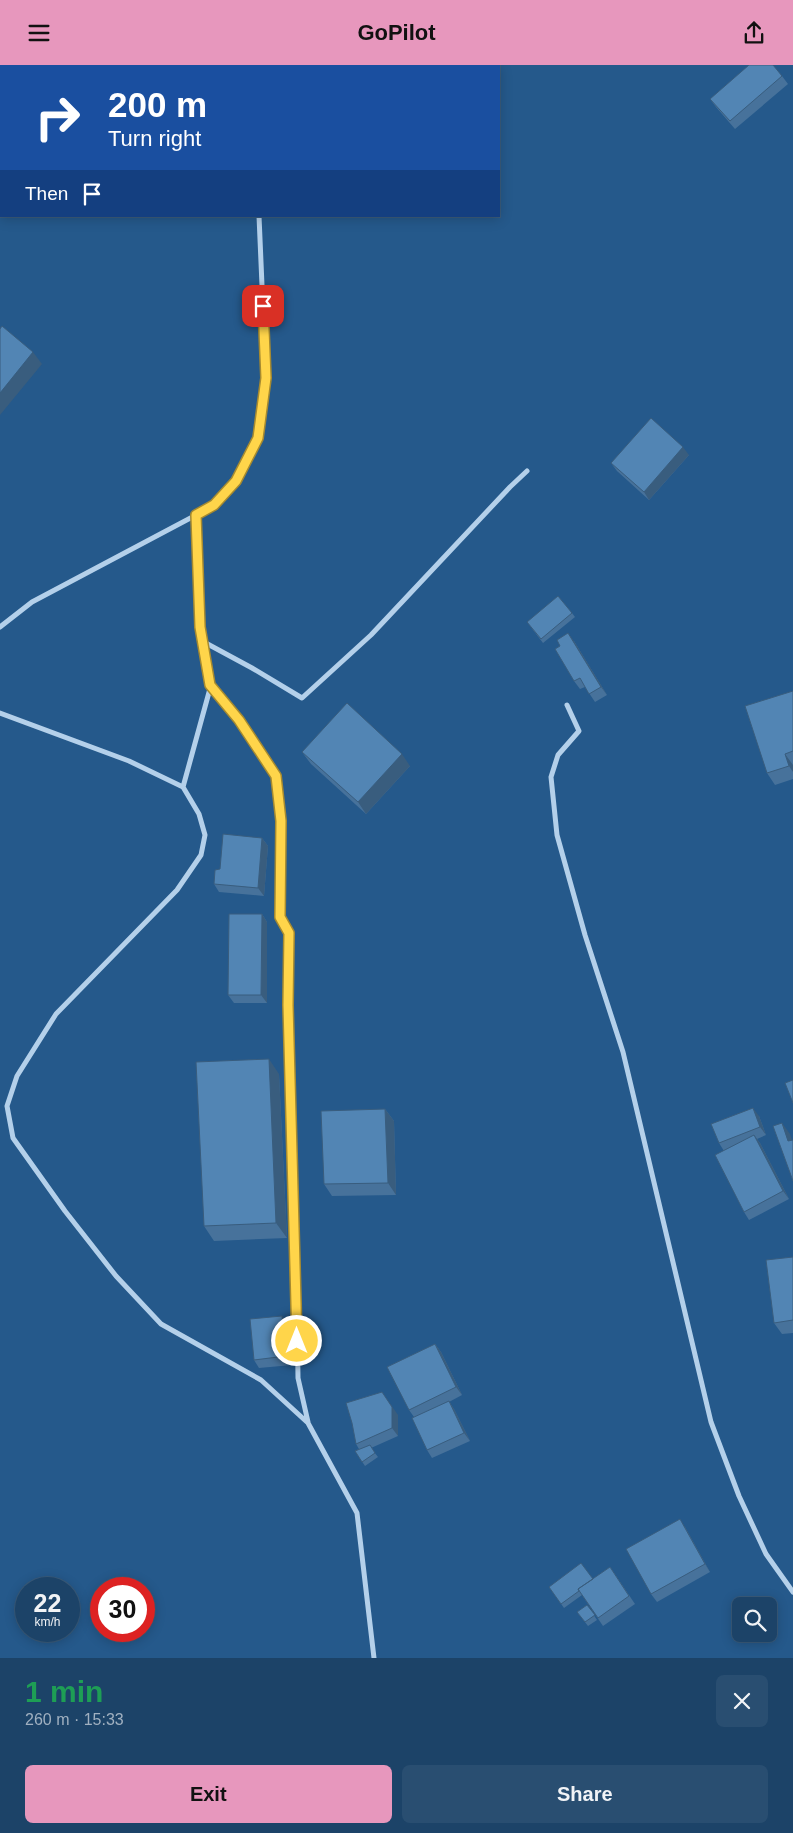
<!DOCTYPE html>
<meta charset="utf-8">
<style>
:root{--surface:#1c4368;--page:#294e71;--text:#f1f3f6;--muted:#a0b0c0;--line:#3a5c7c;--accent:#e797bd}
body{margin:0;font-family:Arial,sans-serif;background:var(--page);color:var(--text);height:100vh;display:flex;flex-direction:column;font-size:19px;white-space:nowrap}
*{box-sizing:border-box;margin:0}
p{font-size:16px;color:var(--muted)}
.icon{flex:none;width:28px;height:28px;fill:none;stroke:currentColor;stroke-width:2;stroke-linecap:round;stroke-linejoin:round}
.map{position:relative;height:1593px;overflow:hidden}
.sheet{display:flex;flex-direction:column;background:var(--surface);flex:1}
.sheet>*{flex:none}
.top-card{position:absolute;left:0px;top:0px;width:500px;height:152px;box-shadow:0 2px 12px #0003,0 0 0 1px var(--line);background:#1a4fa0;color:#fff;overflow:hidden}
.fabs{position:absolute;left:732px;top:1532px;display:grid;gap:10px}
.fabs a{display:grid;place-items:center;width:45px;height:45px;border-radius:8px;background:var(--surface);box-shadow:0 2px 12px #0003,0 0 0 1px var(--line);font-size:25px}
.speed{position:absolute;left:15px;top:1512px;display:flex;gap:10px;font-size:25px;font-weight:700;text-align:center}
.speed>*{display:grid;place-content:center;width:65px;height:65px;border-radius:50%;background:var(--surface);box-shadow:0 2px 12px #0003,0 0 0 1px var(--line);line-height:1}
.speed small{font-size:12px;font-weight:400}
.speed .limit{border:8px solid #d22;background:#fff;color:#111}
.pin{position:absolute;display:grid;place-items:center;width:42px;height:42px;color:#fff;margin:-21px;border-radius:10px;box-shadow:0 2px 8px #0006}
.me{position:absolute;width:55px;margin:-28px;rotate:0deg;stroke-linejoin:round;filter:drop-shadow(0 0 4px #0008)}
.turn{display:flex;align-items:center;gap:18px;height:105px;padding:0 25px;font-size:22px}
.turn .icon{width:65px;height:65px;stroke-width:2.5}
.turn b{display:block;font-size:35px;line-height:42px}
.then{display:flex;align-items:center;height:48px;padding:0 25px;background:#0003;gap:10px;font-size:19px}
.round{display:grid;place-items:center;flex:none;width:52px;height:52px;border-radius:8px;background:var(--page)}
.head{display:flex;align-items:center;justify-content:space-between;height:85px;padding:0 25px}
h1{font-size:30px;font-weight:700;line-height:38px;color:#1e9e55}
.button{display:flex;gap:10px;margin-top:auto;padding:10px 25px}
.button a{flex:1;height:58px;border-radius:8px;background:var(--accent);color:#111;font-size:20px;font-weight:700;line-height:58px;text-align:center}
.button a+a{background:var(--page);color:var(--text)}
header{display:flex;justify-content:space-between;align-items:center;height:65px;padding:0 25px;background:var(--accent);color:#111;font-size:22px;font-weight:700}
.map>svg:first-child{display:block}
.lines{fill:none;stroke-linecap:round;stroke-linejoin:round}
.street{stroke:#b4d0ea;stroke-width:5}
.wall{fill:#47729b}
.shaded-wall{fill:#395d7e}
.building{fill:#5285b4;stroke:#395d7e}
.route-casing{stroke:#a68a30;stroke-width:12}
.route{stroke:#ffd54a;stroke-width:9}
</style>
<header><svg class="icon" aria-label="menu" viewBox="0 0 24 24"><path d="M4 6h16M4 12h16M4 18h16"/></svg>GoPilot<svg class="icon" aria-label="share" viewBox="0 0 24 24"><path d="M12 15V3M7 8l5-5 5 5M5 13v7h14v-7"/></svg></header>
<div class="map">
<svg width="793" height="1593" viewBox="0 0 793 1593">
<rect width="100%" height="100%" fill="#25598b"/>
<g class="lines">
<path class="street" d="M272,1V0
M196,450L199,562L211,620L239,655L276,711L281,756L280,852L289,868L288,940L294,1195L297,1238L298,1313L308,1357
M0,562L32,537L215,440L236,416L258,373L266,313L259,151
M202,576L252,603L302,633L371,570L510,422L527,406
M567,640L579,666L558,690L551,712L557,770L585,870L623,987L711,1357L739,1431L766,1489L793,1527
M0,648L129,696L183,722L199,749L205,770L201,790L177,825L56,949L17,1011L7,1041L13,1073L65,1146L116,1211L161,1259L261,1315L308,1358L357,1448L374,1593
M183,722L211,620"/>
</g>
<path class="wall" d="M782,11L788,19L735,64L716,42L710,34Z
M689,390L649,435L617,406L611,398Z
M572,548L575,552L543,578L530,561Z
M574,576L607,630L595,637L585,622L580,624L574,616Z
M793,626V714L775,720L767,708Z
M302,687L410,701L366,749L311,699Z
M262,773L268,781L264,831L219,827L214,819L220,804Z
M262,849L267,857V938H234L228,930Z
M279,1009L287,1173L214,1176L204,1161Z
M385,1044L394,1056L396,1130L332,1131L324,1119Z
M759,1051L766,1070L757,1074L760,1078L789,1134L749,1155L744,1147L724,1086L719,1078Z
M793,1192V1268L782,1269L774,1258Z
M288,1259L292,1300L259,1303L254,1295Z
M435,1279L441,1287L462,1330L449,1337L454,1344L470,1376L432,1393L427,1385L414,1352L409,1345Z
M398,1350V1371L371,1383L378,1392L365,1401L355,1386L359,1384L356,1379Z
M685,1462L710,1507L657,1537L651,1529Z
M610,1502L635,1539L603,1561L582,1530L564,1543L549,1522L593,1514Z
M587,1540L597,1555L588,1561L577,1547Z"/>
<path class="shaded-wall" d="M33,287L42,299L0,350V328Z
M683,382L689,390L649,435L644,427Z
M568,568L574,576L607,630L601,622Z
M402,689L410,701L366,749L358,737Z
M785,689L793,700V707L789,701Z
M262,773L268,781L264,831L258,823Z
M262,849L267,857V938L261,930Z
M269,994L279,1009L287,1173L276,1158Z
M753,1043L759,1051L766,1070L760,1062Z
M385,1044L394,1056L396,1130L388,1118Z
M782,1058L790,1069L793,1078L788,1076Z
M754,1070L760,1078L789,1134L783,1126Z
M282,1251L288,1259L292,1300L286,1291Z
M435,1279L441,1287L462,1330L456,1322Z
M382,1327L398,1350V1371L392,1363Z
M449,1336L454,1344L470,1376L464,1368Z
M680,1454L685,1462L710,1507L705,1499Z"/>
<path class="building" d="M749,0H773L782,11L730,56L710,34Z
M2,261L33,287L0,328V264Z
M651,353L683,382L644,427L611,398Z
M558,531L572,548L541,574L527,557Z
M568,568L601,622L589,629L580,613L574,616L555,584L560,581L557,575Z
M793,626V686L785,689L789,701L767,708L745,641Z
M347,638L402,689L358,737L302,687Z
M223,769L262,773L258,823L214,819L215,805L220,804Z
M229,849H262L261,930H228Z
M269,994L276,1158L204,1161L196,997Z
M793,1015V1038L785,1018Z
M753,1043L760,1062L719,1078L711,1059Z
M385,1044L388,1118L324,1119L321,1046Z
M782,1058L788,1076L793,1075V1116L773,1061Z
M754,1070L783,1126L744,1147L715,1090Z
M793,1192V1255L774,1258L766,1195Z
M282,1251L286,1291L254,1295L250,1254Z
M435,1279L456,1322L409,1345L387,1302Z
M382,1327L392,1342V1363L356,1379L352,1358L346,1338Z
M449,1336L464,1368L427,1385L412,1353Z
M370,1380L375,1388L362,1397L355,1386Z
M680,1454L705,1499L651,1529L626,1484Z
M581,1498L593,1514L578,1524L579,1526L561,1539L549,1522Z
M610,1502L629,1531L598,1553L578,1524Z
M587,1540L595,1550L585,1557L577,1547Z"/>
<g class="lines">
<defs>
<path id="route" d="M263,241L266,313L258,373L236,416L214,440L196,450L200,562L210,620L239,655L276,711L281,756L280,852L289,868L288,940L297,1276"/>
</defs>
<use href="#route" class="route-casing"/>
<use href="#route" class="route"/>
</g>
</svg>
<div class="fabs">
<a><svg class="icon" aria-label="search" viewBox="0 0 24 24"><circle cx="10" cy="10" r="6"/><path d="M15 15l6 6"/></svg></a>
</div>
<div class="speed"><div>22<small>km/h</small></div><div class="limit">30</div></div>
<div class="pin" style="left:263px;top:241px;background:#d93025"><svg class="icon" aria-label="arrive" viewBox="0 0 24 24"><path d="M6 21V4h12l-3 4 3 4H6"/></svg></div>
<svg class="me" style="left:297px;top:1276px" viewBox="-20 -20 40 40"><circle r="17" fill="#ffd54a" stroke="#fff" stroke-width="3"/><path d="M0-11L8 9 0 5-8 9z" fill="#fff"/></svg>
<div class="top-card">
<div class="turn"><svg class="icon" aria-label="right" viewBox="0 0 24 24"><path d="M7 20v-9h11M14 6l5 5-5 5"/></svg><div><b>200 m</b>Turn right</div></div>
<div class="then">Then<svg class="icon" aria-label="arrive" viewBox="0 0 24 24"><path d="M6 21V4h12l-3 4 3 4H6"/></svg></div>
</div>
</div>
<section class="sheet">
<div class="head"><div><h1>1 min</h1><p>260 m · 15:33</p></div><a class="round"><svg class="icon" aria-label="close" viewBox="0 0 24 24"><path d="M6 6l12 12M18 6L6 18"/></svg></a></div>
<div class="button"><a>Exit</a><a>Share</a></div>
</section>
